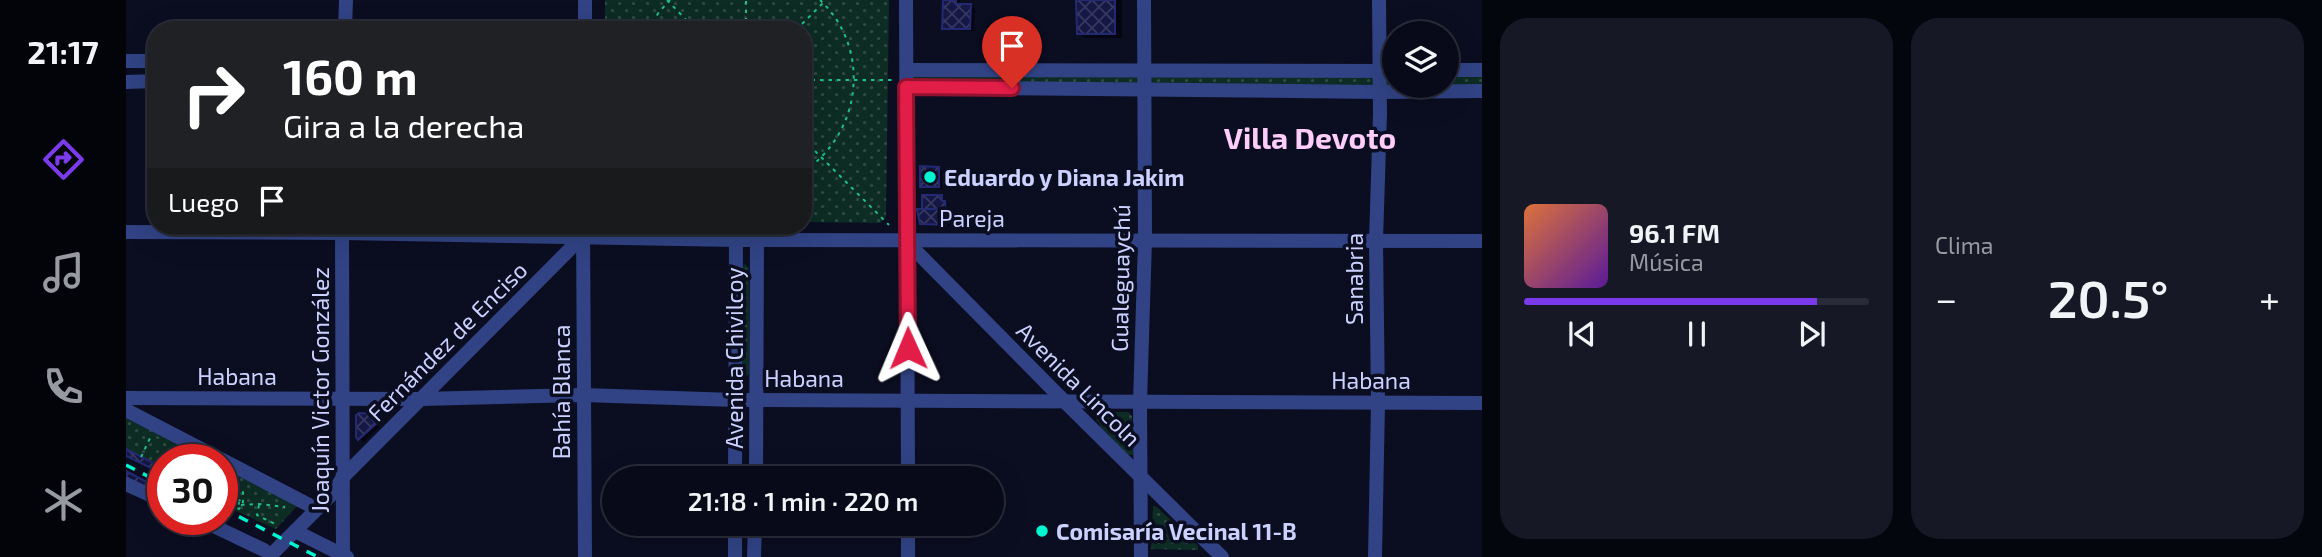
<!DOCTYPE html>
<html lang="es">
<head>
<meta charset="utf-8">
<style>
  :root { --surface:#080a19; --page:#161826; --text:#f1f3f6; --muted:#989aa2; --line:#292b38; --accent:#7c3aed }
  body { margin:0; font-family:"Exo 2",sans-serif; background:var(--page); color:var(--text); height:100vh; display:flex; flex-direction:column; font-size:26px; white-space:nowrap }
  * { box-sizing:border-box; margin:0 }
  p { font-size:23px; color:var(--muted) }
  .icon { flex:none; width:38px; height:38px; fill:none; stroke:currentColor; stroke-width:2; stroke-linecap:round; stroke-linejoin:round }
  .map { position:relative; flex:1; overflow:hidden }
  .drawer { display:flex; flex-direction:column; gap:18px; padding:18px; background:#04060e; width:840px }
  .drawer>* { flex:none }
  .guide { position:absolute; left:21px; top:21px; width:665px; height:214px; border-radius:28px; box-shadow:0 7px 28px #0002,0 0 0 2px var(--line); background:#202124; color:#fff; overflow:hidden }
  .buttons { position:absolute; left:1256px; top:21px; display:grid; gap:14px }
  .buttons a { display:grid; place-items:center; width:77px; height:77px; border-radius:50%; background:var(--surface); box-shadow:0 7px 28px #0002,0 0 0 2px var(--line); font-size:35px }
  .speed { position:absolute; left:21px; top:444px; display:flex; gap:14px; font-size:35px; font-weight:700; text-align:center }
  .speed>* { display:grid; place-content:center; width:91px; height:91px; border-radius:50%; background:var(--surface); box-shadow:0 7px 28px #0002,0 0 0 2px var(--line); line-height:1 }
  .speed .limit { border:10px solid #d22; background:#fff; color:#111 }
  .pin { position:absolute; display:grid; place-items:center; width:60px; height:60px; color:#fff; margin:-72px -30px; border-radius:50% 50% 50% 0; rotate:-45deg; box-shadow:0 0 7px #0007 }
  .pin .icon { rotate:45deg }
  .me { position:absolute; width:77px; margin:-38px; rotate:359deg; stroke-linejoin:round; filter:drop-shadow(0 0 5px #0008) }
  .turn { display:flex; align-items:center; gap:24px; height:147px; padding:0 21px; font-size:32px }
  .turn .icon { width:91px; height:91px; stroke-width:2.5 }
  .turn b { display:block; font-size:49px; line-height:60px }
  .then { display:flex; align-items:center; height:66px; padding:0 21px; background:#0003; gap:14px; font-size:26px }
  .big { font-size:52px; font-weight:600; line-height:1.1 }
  .drawer .card { flex:1; display:flex; flex-direction:column; justify-content:center; gap:10px; min-width:0; padding:0 24px; border-radius:28px; background:var(--page) }
  .song { display:flex; align-items:center; gap:21px }
  .cover { width:84px; height:84px; border-radius:10px; background:linear-gradient(135deg,hsl(20 70% 55%),hsl(270 70% 35%)) }
  .played { height:7px; border-radius:4px; background:linear-gradient(90deg,var(--accent) 85%,var(--line) 85%) }
  .keys { display:flex; justify-content:space-around; direction:ltr }
  .heat { display:flex; justify-content:space-between; align-items:center; font-size:38px; direction:ltr }
  .drawer .tiles { flex:1; display:grid; gap:18px; grid-template-columns:repeat(2,1fr) }
  .trip { position:absolute; left:476px; top:466px; width:402px; height:70px; border-radius:35px; background:var(--surface); box-shadow:0 7px 28px #0002,0 0 0 2px var(--line); font-weight:600; line-height:70px; text-align:center }
  main { display:flex; flex:1; min-height:0 }
  .tab-bar { display:flex; flex-direction:column; width:126px; justify-content:space-around; align-items:center; background:#03040a; color:var(--muted) }
  .tab-bar .icon { width:49px; height:49px }
  .tab-bar .active { color:var(--accent) }
  .tab-bar b { font-size:32px; color:var(--text) }
  .map>svg:first-child { display:block }
  .green { fill:url(#green-dots) }
  .shadow { fill:#0007 }
  .building { fill:url(#building-cross-hatch); stroke:#242973; stroke-width:2 }
  .lines { fill:none; stroke-linecap:round; stroke-linejoin:round }
  .path { stroke:#21bd8c; stroke-width:2; stroke-dasharray:3.5 5; stroke-linecap:butt }
  .minor { stroke:#314385; stroke-width:14 }
  .rail { stroke:#00f6d0; stroke-width:3.5; stroke-dasharray:10 9; stroke-linecap:butt }
  .route-casing { stroke:#92132f; stroke-width:18 }
  .route { stroke:#e11d48; stroke-width:12 }
  .poi-dot { fill:#00f6d0; stroke:#0b0d21; stroke-width:2.5 }
  .labels { text-anchor:middle; dominant-baseline:central; stroke-width:7; stroke-linejoin:round; paint-order:stroke }
  .poi-label { font-size:23px; font-weight:bold; fill:#cbd2ff; stroke:#0b0d21; text-anchor:start }
  .street-label { font-size:23px; fill:#cbd2ff; stroke:#0b0d21 }
  .district-label { font-size:30px; font-weight:bold; fill:#ffcdfa; stroke:#0b0d21 }
</style>
</head>
<body>
<main>
<nav class="tab-bar">
<b>21:17</b>
<svg class="icon active" aria-label="directions" viewBox="0 0 24 24"><path d="M12 3l9 9-9 9-9-9zM9 14v-3h6M13 9l2 2-2 2"/></svg>
<svg class="icon" aria-label="music" viewBox="0 0 24 24"><path d="M9 18V5l10-2v13"/><circle cx="6" cy="18" r="3"/><circle cx="16" cy="16" r="3"/></svg>
<svg class="icon" aria-label="phone" viewBox="0 0 24 24"><path d="M5 4h4l2 5-3 2q2 4 5 5l2-3 5 2v4C11 20 4 13 5 4z"/></svg>
<svg class="icon" aria-label="climate" viewBox="0 0 24 24"><path d="M12 3v18M4 7l16 10M4 17L20 7"/></svg>
</nav>
<div class="map">
<svg width="1356" height="557" viewBox="0 0 1356 557">
  <defs>
    <pattern id="green-dots" width="8" height="8" patternUnits="userSpaceOnUse" patternTransform="scale(1.75)"><rect width="8" height="8" fill="#0d2c23"/><path d="M2 2h.1M6 6h.1" fill="none" stroke="#2f4a44" stroke-width="1.8" stroke-linecap="round"/></pattern>
    <pattern id="building-cross-hatch" width="8" height="8" patternUnits="userSpaceOnUse" patternTransform="scale(1.75)"><rect width="8" height="8" fill="#151744"/><path d="M0 0l8 8M0 8l8-8" fill="none" stroke="#363860"/></pattern>
  </defs>
  <rect width="100%" height="100%" fill="#0b0d21"/>
  <g class="green">
    <polygon points="479,0 763,0 760,217 754,223 677,222 677,30 479,30"/>
    <polygon points="781,70 1269,71 1269,86 1321,86 1321,70 1356,70 1356,91 781,87"/>
    <polygon points="619,264 623,268 623,374 620,377 617,374 617,266"/>
    <polygon points="974,412 1002,412 1006,416 1007,455 1002,455 975,427 970,419"/>
    <polygon points="0,418 82,460 37,460 37,468 0,449"/>
    <polygon points="96,468 171,506 150,529 105,509 108,503 96,497"/>
    <polygon points="1027,506 1031,507 1072,546 1072,550 1025,549"/>
  </g>
  <g class="shadow">
    <polygon points="818,0 834,0 834,6 845,6 849,9 848,31 822,30 818,28"/>
    <polygon points="952,0 996,0 996,38 960,38 952,33"/>
    <polygon points="813,169 817,171 817,189 800,188 796,186"/>
    <polygon points="815,197 823,205 824,226 800,226 795,223"/>
    <polygon points="246,416 251,418 250,423 253,427 238,442 232,437"/>
  </g>
  <g class="building">
    <polygon points="817,0 830,0 830,4 845,4 844,29 816,29"/>
    <polygon points="950,0 989,0 989,34 951,34"/>
    <polygon points="794,166 813,167 813,187 794,187"/>
    <polygon points="796,195 816,195 816,201 819,201 820,209 796,209"/>
    <polygon points="791,209 820,209 820,225 794,224"/>
    <polygon points="233,413 247,414 246,419 250,424 232,440 230,437 230,415"/>
    <polygon points="0,449 37,468 37,474 0,456"/>
    <polygon points="0,471 36,490 33,495 0,478"/>
  </g>
  <g class="lines">
    <g class="path">
      <polyline points="541,0 570,30"/>
      <polyline points="522,30 533,12 544,0"/>
      <polyline points="620,30 620,0"/>
      <polyline points="670,30 700,0"/>
      <polyline points="677,80 766,80"/>
      <polyline points="677,139 763,225"/>
      <path d="M677,172c59,-39 69,-123 17,-172"/>
      <polyline points="15,457 25,436"/>
      <polyline points="96,492 117,502"/>
      <polyline points="96,495 113,503 112,506 106,504"/>
      <polyline points="104,504 113,509 117,502 117,487"/>
      <polyline points="115,505 133,504 159,507"/>
      <polyline points="133,505 131,515 149,524"/>
    </g>
    <g class="minor">
      <polyline points="780,0 782,478"/>
      <polyline points="219,30 220,0"/>
      <polyline points="459,30 459,0"/>
      <polyline points="0,61 30,61"/>
      <polyline points="781,70 1269,71"/>
      <polyline points="1321,70 1356,70"/>
      <polyline points="0,82 30,81"/>
      <polyline points="781,87 1254,92 1356,91"/>
      <polyline points="216,226 217,555"/>
      <polyline points="457,226 459,557"/>
      <polyline points="0,232 216,233 610,240 1356,241"/>
      <polyline points="780,241 939,402 1096,557"/>
      <polyline points="0,398 295,399 457,395 609,400 1356,403"/>
      <polyline points="0,410 183,505"/>
      <polyline points="609,478 610,240"/>
      <polyline points="630,478 631,239"/>
      <polyline points="0,484 37,501"/>
      <polyline points="75,520 138,550"/>
      <polyline points="169,531 221,557"/>
      <polyline points="143,557 206,494 217,477 456,237"/>
      <polyline points="609,557 609,523"/>
      <polyline points="628,557 629,523"/>
      <polyline points="782,557 782,523"/>
      <polyline points="1015,557 1014,402 1019,240 1018,0"/>
      <polyline points="1249,557 1252,403 1250,241 1254,113 1253,0"/>
    </g>
    <g class="rail">
      <polyline points="0,465 37,484"/>
      <polyline points="96,508 192,557"/>
    </g>
  </g>
  <g class="lines">
    <g class="route-casing">
      <polyline id="route" points="782,348 780,87 886,88"/>
    </g>
    <use href="#route" class="route"/>
  </g>
  <g class="poi-dot">
    <circle cx="804" cy="177" r="7"/>
    <circle cx="916" cy="531" r="7"/>
  </g>
  <g class="labels">
    <g class="poi-label">
      <text x="818" y="177">Eduardo y Diana Jakim</text>
      <text x="930" y="531">Comisaría Vecinal 11-B</text>
    </g>
    <g class="street-label">
      <text x="846" y="218">Pareja</text>
      <text transform="translate(994 278) rotate(-89)">Gualeguaychú</text>
      <text transform="translate(1228 279) rotate(-90)">Sanabria</text>
      <text transform="translate(321 341) rotate(-45)">Fernández de Enciso</text>
      <text transform="translate(608 358) rotate(-90)">Avenida Chivilcoy</text>
      <text x="111" y="376">Habana</text>
      <text x="678" y="378">Habana</text>
      <text x="1245" y="380">Habana</text>
      <text transform="translate(953 384) rotate(45)">Avenida Lincoln</text>
      <text transform="translate(194 390) rotate(-90)">Joaquín Victor González</text>
      <text transform="translate(435 392) rotate(-90)">Bahía Blanca</text>
    </g>
    <g class="district-label">
      <text x="1184" y="137">Villa Devoto</text>
    </g>
  </g>
</svg>
<div class="buttons">
<a><svg class="icon" aria-label="layers" viewBox="0 0 24 24"><path d="M12 4l9 5-9 5-9-5zM3 14l9 5 9-5"/></svg></a>
</div>
<div class="speed"><div class="limit">30</div></div>
<div class="pin" style="left:886px;top:88px;background:#d93025"><svg class="icon" aria-label="arrive" viewBox="0 0 24 24"><path d="M6 21V4h12l-3 4 3 4H6"/></svg></div>
<svg class="me" style="left:782px;top:348px" viewBox="-20 -20 40 40"><path d="M0-17L14 15 0 8-14 15z" fill="#e11d48" stroke="#fff" stroke-width="4"/></svg>
<div class="trip">21:18 · 1 min · 220 m</div>
<div class="guide">
<div class="turn"><svg class="icon" aria-label="right" viewBox="0 0 24 24"><path d="M7 20v-9h11M14 6l5 5-5 5"/></svg><div><b>160 m</b>Gira a la derecha</div></div>
<div class="then">Luego<svg class="icon" aria-label="arrive" viewBox="0 0 24 24"><path d="M6 21V4h12l-3 4 3 4H6"/></svg></div>
</div>
</div>
<section class="drawer">
<div class="tiles">
<div class="card">
<div class="song"><i class="cover"></i><div><b>96.1 FM</b><p>Música</p></div></div>
<div class="played"></div>
<div class="keys"><svg class="icon" aria-label="previous" viewBox="0 0 24 24"><path d="M18 5L8 12l10 7zM5 5v14"/></svg><svg class="icon" aria-label="pause" viewBox="0 0 24 24"><path d="M8 5v14M16 5v14"/></svg><svg class="icon" aria-label="next" viewBox="0 0 24 24"><path d="M6 5l10 7-10 7zM19 5v14"/></svg></div>
</div>
<div class="card"><p>Clima</p>
<div class="heat"><a>−</a><b class="big">20.5°</b><a>+</a></div>
</div>
</div>
</section>
</main>
</body>
</html>
